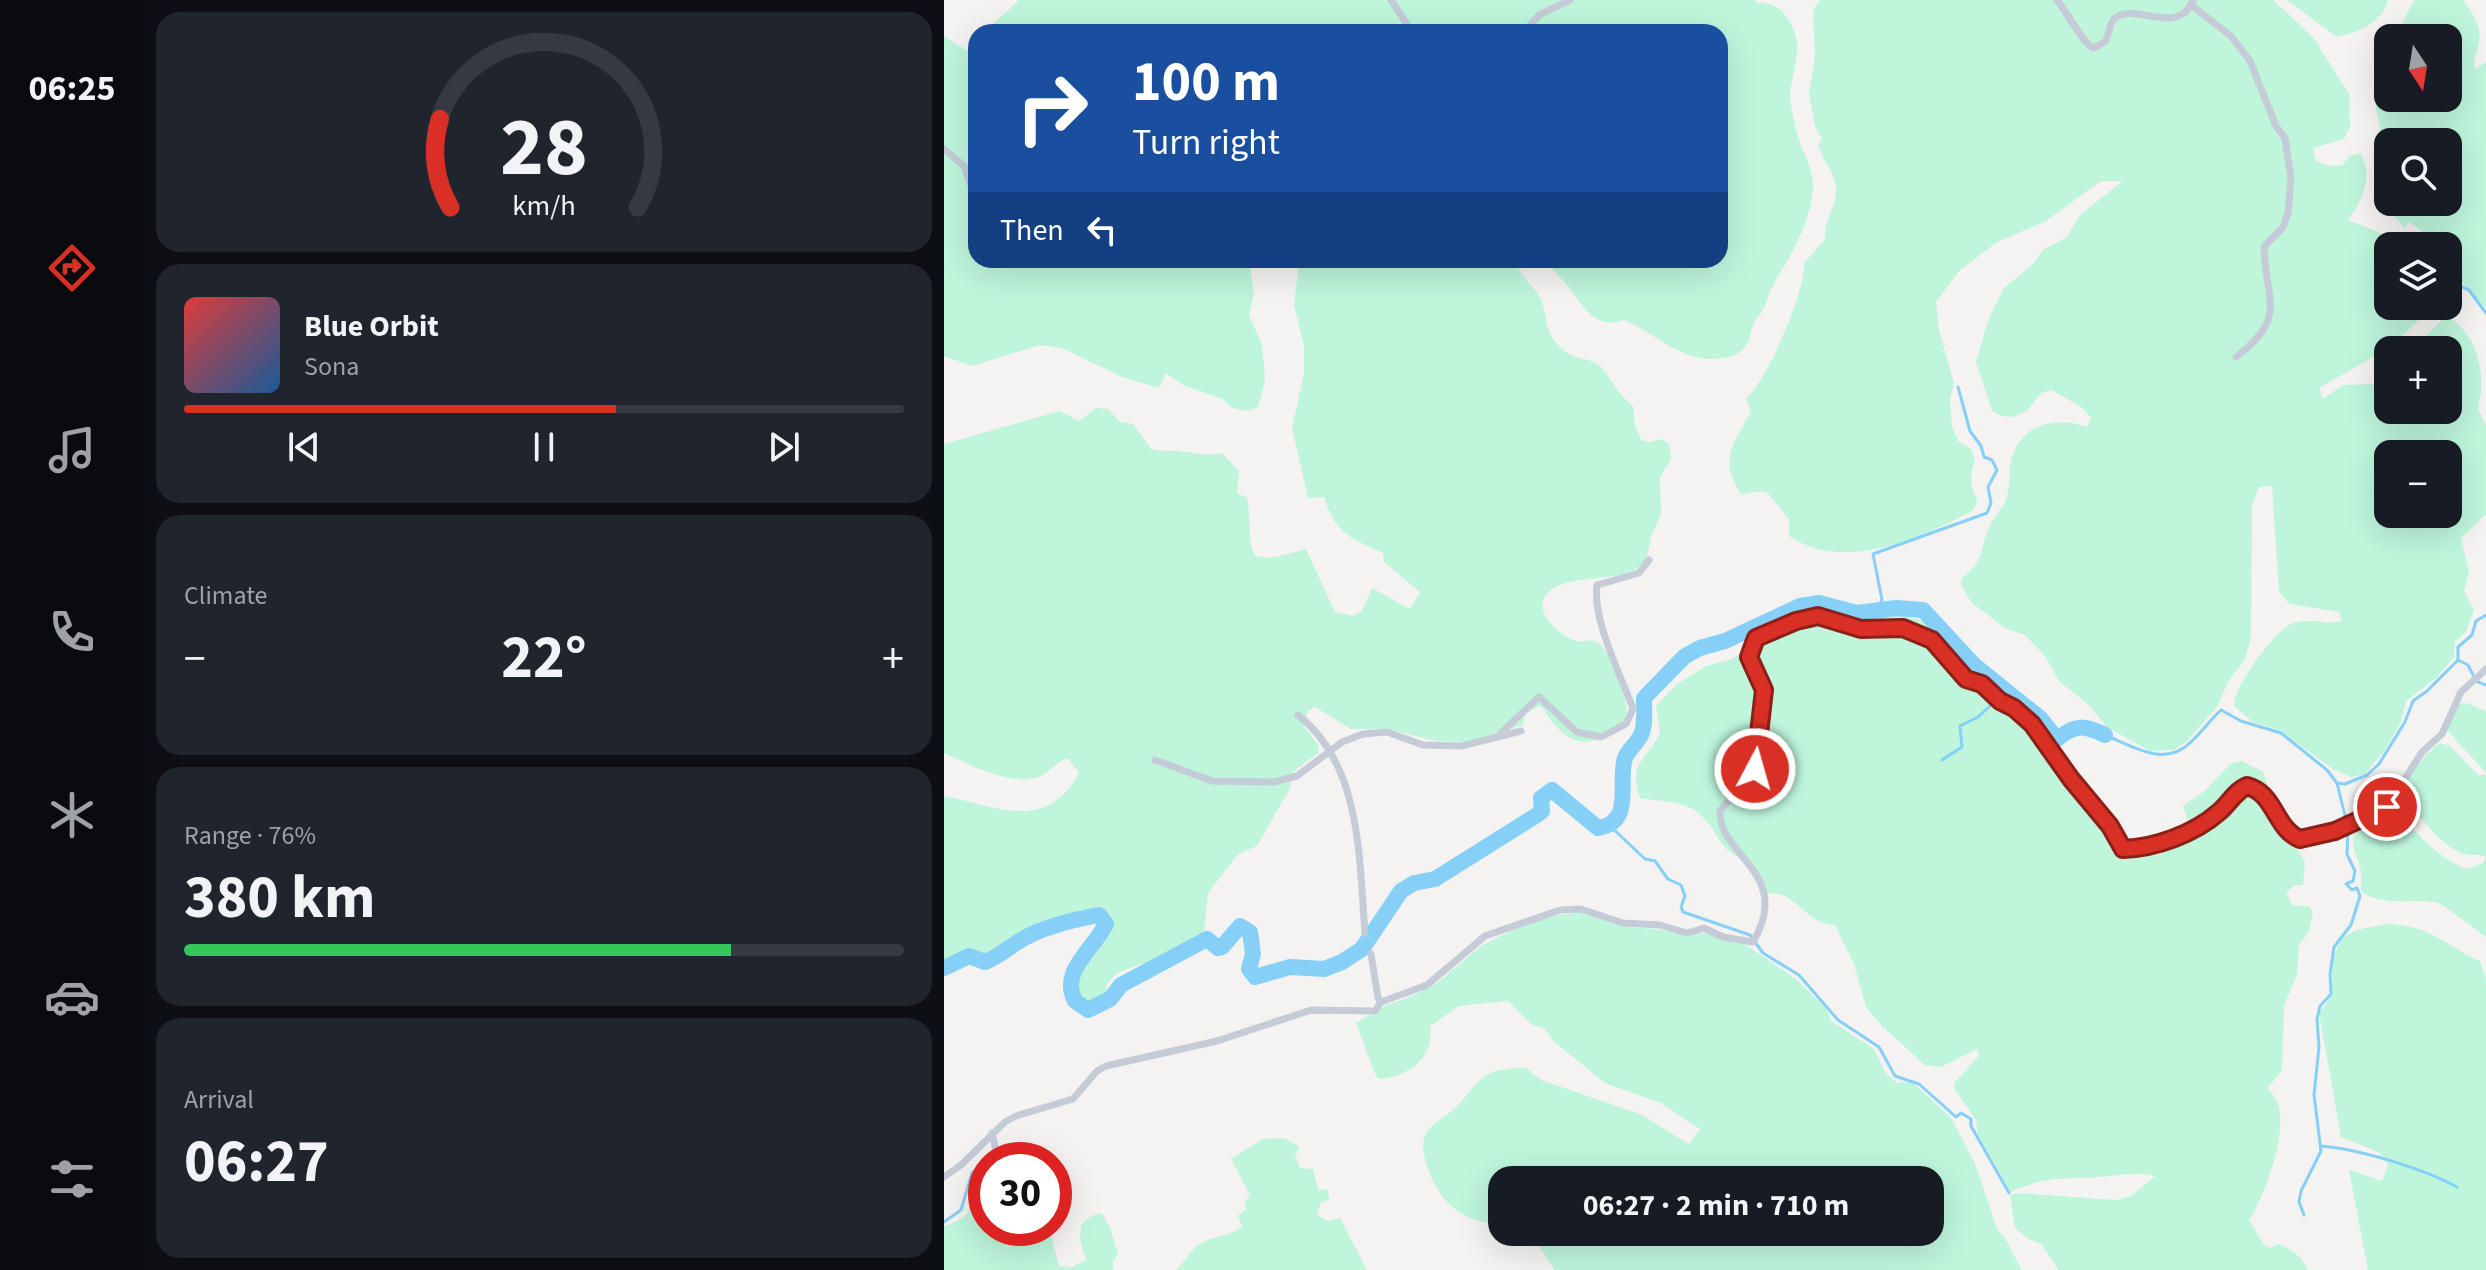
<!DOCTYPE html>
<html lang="en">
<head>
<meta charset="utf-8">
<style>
  :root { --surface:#171b24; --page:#20242c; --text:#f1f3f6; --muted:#9ea1a6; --line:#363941; --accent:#d93025 }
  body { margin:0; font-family:"Source Sans 3",sans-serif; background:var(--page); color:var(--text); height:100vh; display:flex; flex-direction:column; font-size:30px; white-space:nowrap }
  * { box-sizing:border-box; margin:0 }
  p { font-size:26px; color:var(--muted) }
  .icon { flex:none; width:44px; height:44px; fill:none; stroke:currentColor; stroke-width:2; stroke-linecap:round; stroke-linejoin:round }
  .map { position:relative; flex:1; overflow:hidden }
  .panel { display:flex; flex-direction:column; gap:12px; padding:12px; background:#0d0f14; width:800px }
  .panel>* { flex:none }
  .banner { position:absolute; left:24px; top:24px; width:760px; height:244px; border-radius:24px; box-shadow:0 8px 32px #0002; background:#1a4fa0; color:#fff; overflow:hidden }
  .needle { width:52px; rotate:168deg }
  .tools { position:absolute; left:1430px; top:24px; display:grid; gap:16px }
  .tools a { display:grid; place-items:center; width:88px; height:88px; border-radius:16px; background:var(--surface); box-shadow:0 8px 32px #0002; font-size:40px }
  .speed { position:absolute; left:24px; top:1142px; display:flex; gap:16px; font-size:40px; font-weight:700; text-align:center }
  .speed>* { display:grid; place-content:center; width:104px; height:104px; border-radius:50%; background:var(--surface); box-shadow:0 8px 32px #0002; line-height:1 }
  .speed .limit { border:12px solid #d22; background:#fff; color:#111 }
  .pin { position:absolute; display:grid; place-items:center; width:68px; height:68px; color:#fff; margin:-34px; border:4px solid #fff; border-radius:50%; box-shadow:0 2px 8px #0007 }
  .me { position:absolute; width:88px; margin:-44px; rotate:6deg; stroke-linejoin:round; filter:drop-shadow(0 0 6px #0008) }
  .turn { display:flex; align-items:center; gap:28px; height:168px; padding:0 32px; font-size:36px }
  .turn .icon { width:104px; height:104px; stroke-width:2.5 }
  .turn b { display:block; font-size:56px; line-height:68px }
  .then { display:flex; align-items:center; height:76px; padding:0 32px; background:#0003; gap:16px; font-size:30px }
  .big { font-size:60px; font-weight:700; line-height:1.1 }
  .panel .card { flex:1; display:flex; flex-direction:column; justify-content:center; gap:12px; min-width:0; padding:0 28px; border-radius:24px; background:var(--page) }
  .panel .dial { align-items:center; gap:0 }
  .dial svg { height:208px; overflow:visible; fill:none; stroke:var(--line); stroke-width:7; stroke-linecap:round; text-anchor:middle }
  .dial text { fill:var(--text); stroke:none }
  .song { display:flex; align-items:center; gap:24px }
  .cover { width:96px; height:96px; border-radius:12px; background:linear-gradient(135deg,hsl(0 70% 55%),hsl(210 70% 35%)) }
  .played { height:8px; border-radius:4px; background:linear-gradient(90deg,var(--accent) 60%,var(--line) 60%) }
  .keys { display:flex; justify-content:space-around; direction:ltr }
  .heat { display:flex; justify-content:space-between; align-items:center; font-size:44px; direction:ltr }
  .charge { height:12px; border-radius:6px; background:linear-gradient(90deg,#34c759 76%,var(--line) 0) }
  .trip { position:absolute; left:544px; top:1166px; width:456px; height:80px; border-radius:24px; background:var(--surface); box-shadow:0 8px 32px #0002; font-weight:700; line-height:80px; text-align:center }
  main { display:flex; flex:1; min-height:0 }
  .tabs { display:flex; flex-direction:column; width:144px; justify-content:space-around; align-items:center; background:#090b0e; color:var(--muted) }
  .tabs .icon { width:56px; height:56px }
  .tabs .selected { color:var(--accent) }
  .tabs b { font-size:36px; color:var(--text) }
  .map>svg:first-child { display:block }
  .green { fill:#bef5db; fill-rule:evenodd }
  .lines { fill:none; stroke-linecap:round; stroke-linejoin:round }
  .stream { stroke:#86d0f7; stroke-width:3 }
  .river { stroke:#86d0f7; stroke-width:16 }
  .street { stroke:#c5ccd8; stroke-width:7 }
  .route-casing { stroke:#8d1f18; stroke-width:20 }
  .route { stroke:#d93025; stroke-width:14 }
</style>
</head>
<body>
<main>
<nav class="tabs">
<b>06:25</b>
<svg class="icon selected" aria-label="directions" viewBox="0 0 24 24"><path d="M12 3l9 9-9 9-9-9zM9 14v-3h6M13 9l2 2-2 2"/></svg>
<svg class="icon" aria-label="music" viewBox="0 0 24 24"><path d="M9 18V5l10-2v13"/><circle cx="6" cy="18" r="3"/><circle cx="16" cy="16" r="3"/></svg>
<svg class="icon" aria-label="phone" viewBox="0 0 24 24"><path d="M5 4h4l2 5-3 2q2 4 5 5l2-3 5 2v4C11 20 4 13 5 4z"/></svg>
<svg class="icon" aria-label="climate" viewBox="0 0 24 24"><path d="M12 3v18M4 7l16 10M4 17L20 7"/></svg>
<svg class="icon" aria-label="car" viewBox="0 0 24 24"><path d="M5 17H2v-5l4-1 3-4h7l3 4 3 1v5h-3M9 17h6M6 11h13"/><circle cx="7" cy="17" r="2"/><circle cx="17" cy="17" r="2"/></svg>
<svg class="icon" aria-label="filters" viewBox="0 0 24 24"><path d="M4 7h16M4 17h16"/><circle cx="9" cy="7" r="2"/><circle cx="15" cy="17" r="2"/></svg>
</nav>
<section class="panel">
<div class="card dial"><svg viewBox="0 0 100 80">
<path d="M14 69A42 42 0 1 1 86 69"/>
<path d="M14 69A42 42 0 0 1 10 35" stroke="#d93025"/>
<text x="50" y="56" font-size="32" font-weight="700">28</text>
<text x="50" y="72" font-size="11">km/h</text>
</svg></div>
<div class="card">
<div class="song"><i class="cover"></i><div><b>Blue Orbit</b><p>Sona</p></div></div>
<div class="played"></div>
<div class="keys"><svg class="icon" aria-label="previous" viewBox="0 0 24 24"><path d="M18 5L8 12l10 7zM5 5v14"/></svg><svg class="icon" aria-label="pause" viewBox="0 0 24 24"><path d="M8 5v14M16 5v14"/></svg><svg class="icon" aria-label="next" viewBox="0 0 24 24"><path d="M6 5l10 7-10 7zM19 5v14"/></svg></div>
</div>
<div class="card"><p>Climate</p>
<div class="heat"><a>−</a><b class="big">22°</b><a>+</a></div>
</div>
<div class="card"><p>Range · 76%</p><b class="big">380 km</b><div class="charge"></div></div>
<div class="card"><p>Arrival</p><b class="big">06:27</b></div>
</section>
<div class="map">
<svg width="1542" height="1270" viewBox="0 0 1542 1270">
  <rect width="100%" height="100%" fill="#f5f3f2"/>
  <g class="green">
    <path d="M75,0h736l1,3c26,-3 43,25 41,49 -1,13 -6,30 -7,42 0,9 3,21 5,30 3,22 19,42 18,64 -3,37 -21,64 -38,94 -8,14 -9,26 -19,38 -6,7 -5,20 -11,27 -6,7 -13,10 -22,11 -40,7 -65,-24 -99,-38 -27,9 -38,-9 -51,-27 -8,-12 -20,-22 -29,-33h176v-228h-722l-8,-5z"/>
    <path d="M876,0h453l40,37 36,57 1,33 -6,12 -31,9 3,13 13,5 13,-1 8,-9 10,-3c14,23 3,46 -12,67l31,12 13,14h-4v60h38l-10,17 -29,26 -68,39 4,11 20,-14 29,-1 16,15v11h60v-60h-37l31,-30 8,-2c30,21 36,57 28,91l8,17v88l-25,24 8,34 -5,19 10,19 -8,22 -11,10 -1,15 -18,21 -30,23 -5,21 -16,28 -20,24 -14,3 -18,-8 -54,-39 -26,-8 -19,-16c-1,-19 40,-74 57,-82 19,-8 35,2 50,-3l-1,-9 -51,-8 -10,-13 -7,-105 -13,1 -7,18 -1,133 -6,21 -17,23 -11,25 -31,35 -12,8 -24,1 -43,-24 -18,-22 -30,-24 -14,-25 -20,-21 -20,-7 -34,-26 -10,-17 1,-7c25,-21 16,-26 28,-53 4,-9 13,-16 16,-26 5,-13 2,-29 6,-42 10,-34 45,-41 75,-30l4,-9 -10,-11 -29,-17 -11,3 -14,18 -14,6 -12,-1 -9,-5 -16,-49 13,-44 15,-30 27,-22 13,-17 22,-11 15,-24 42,-33h-22l-55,40 -49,21 -38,29 -23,31 3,28 15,53 -4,17 2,26 6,15 13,8 4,12c-6,13 -5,28 3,40l-6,10c-53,28 -128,62 -183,25v-17l-23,-28 -25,3c-23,-35 -8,-49 10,-82l-5,-14c20,-14 61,-111 58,-135l21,-24c-2,-19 11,-31 11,-48 0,-20 -13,-28 -18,-46l4,-6 -7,-13 -6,-32 6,-39 -2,-44zM1444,454h60v60h-60z"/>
    <path d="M1343,0h101c-5,22 -31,33 -51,37z"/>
    <path d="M1470,0h50c8,13 18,27 15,43 -2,10 -6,15 -4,26l11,-7v246l-38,-40v-22h-17l-3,-10 -19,-14 -5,6 -13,-16 -2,-10h59v-60h-60v25l-12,-59 -2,-27 14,-34v51h60v-60h-53z"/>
    <polygon points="0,36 32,56 32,260 305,260 310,293 305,315 317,342 320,362 321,381 314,407 304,411 288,408 278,399 239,385 222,373 215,388 178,377 118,348 96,345 28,366 0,356"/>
    <path d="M343,260h230c3,16 9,19 18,30 16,21 4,39 28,60 12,10 29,7 39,18 13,16 13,23 31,38l2,20 6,14 8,2 12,-3 8,5 2,15 -11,18 1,37 -10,23 -5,24c-23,27 -85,8 -101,36 -11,18 17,40 32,44 8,2 15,-4 23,3 8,8 13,22 17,33 12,29 19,49 -18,62 -28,10 -44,-12 -58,-33l-16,7 -2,12 -55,17 -32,-1 -49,-12h-36l-36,-22 -7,4 -4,15 14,19 1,7 -27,21 -2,15 -33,58 -19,8 -30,39 -4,38c-10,11 -23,21 -37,27 -18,6 -65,10 -61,37l-16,11c-43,-12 13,-64 20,-86l-13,-8 -50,13 -33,16 -7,9 -12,6 -9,2 -17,-5 -25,10v-167c52,10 102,38 135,-23l-11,-15c-13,4 -20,17 -32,20 -26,7 -69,-14 -92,-25v-309l116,-33 19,10 17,-13 12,1 12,13 13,2 18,25c13,3 24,1 36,3 14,2 20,4 35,1l17,18 -2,23 10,3c4,20 0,39 7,58 18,7 34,-2 52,-6l29,63 17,4 10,-5 10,-23 38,21 10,-17 -36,-30 -1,-9c-33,-15 -48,-20 -59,-56l-16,1 -16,-70 12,-54v-28l-10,-41 4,-35z"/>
    <path d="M870,613l53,6 34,-4 32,9 50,66 44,32 25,30 21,38 50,63 36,-6 33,-14 -9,-27 23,-16 24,-26 12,-3 21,11 15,44 27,46 -2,23h-8l-9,8 7,13h16l4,7 -4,18 -10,14 -2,30 -13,30 -2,65 -14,18c3,6 8,10 10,15 10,30 -13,92 -29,117l15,25 6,3 8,-4c15,6 23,12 30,26h-249l-18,-26 -13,-5 -13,-11 -5,-33 10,-2 96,7 15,-4 24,-20c-21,-5 -37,0 -57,1 -41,3 -48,-2 -88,15l-32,-57 -2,-15 -22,-32 1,-6 24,-26 -2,-7 -36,18 -16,-2 -43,-39 -16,-19 -12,-43 -19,-39c-20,1 -34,-20 -50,-29 -6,-3 -13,-2 -19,-4l-13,-29c-39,-12 -31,-31 -56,-51 -13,-11 -40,-11 -57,-14 -13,-36 7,-37 20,-65l-4,-27 21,-22 29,-18 26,-7 53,-37z"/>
    <polygon points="1522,703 1542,711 1542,773 1503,730 1515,704"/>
    <path d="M1496,743l10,3 28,29h8v162c-6,-5 -44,-33 -48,-34 -23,-6 -52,5 -76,-11 -2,-7 0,-12 -1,-19 -1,-15 -19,-36 3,-47 11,-7 18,-7 27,-17 25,21 45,49 76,60l16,-6 3,-6c-9,-4 -16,0 -25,-4 -22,-9 -40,-36 -56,-53 -3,-20 19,-46 35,-57z"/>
    <path d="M635,912l49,15 76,6 44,13 49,34 29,28 5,13 43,28 12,24 11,10 15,-1 40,37 24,47 21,63 8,9 17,32h-467l-26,-38h401v-52h-428v45c-41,-3 -64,-23 -76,-62 -2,-8 -4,-16 -2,-24 5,-16 20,-20 31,-31 28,-28 24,-40 71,-40l15,12 99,34 49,30 11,-15 -39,-26 -56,-20 -53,-43 -7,-11 -14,-5 -23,-23 -49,5 -29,20c6,32 -23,51 -51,53l-5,-7 -18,-49 31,-18 25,-9 25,-13 44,-37 19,-10 41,-18z"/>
    <path d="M1443,924c45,1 56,21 93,37l6,18v291h-118l-19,-100 33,11 6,-16 -10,-13 -37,-15 -22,-124 13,-18v-36l10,-21 14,-8z"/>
    <path d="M340,1138l16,9 -5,9 5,12 13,1 5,21 9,-1 3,10 -9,3 -4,13 11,6 12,-3 27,52h-191c8,-7 14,-19 22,-25 14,-9 30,-8 44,-18l-4,-12 9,-6 -3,-6 6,-8 -19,-36 32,-20z"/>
    <path d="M42,1171v57h63l10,38 13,1 14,-7 -6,-20 1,-15 10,-9 11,-3 8,15 8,26 -5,8v8h-169v-44c33,-10 24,-19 30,-47z"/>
  </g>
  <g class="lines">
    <g class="stream">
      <polyline points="1504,281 1525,290 1542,313"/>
      <polyline points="933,612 938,600 929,554 1043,513 1047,503 1044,487 1053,470 1048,460 1040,457 1037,446 1026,431 1014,387"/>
      <polyline points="1514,660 1524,665 1532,681 1542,685"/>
      <path d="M1161,735c29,12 60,33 86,7 11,-10 19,-22 30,-32l20,11 40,12 46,37 10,13 8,1 22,-9 12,-11 26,-42 8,-21 14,-10 31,-31v-13l14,-12 4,-14 10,-6"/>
      <polyline points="998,760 1018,747 1016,726 1034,717 1061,692"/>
      <polyline points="665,825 701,859 711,861 724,879 737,885 741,896 737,907 739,912 806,935 819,953 855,975 894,1020 935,1047 951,1076 975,1084 1012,1117 1017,1113 1027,1119 1027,1126 1065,1193"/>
      <path d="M1378,1146c40,4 100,22 135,41"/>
      <polyline points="45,1160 47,1159"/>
      <polyline points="1360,1215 1355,1202 1357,1191 1377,1151 1370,1095 1375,1047 1373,1019 1376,1006 1387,994 1386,974 1390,947 1407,925 1416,896 1413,888 1408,890 1402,884 1409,881 1411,871 1403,854 1404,828 1393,783"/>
      <polyline points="0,1222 17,1210 28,1173 42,1162"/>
    </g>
    <path class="river" d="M0,968l25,-12 16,6c15,-6 20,-12 33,-20 23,-15 54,-22 81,-27l7,9c-12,25 -47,47 -31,77l13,9 22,-11 11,-14 86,-46 11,9 4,-1 18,-21 10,6 3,22 -4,15 6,8 35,-10 34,2 18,-7 20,-13 39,-58 13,-8 21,-4 102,-64 5,-4 -1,-13 11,-8 46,38c37,-6 19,-45 27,-70 3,-8 11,-14 15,-21 6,-10 4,-27 4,-39l41,-42 15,-8 25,-7 75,-35 19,-3 38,10 39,-5 27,2 51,55 66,53 17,21c19,-15 27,-14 48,-4"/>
    <g class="street">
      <polyline points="447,0 468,32"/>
      <path d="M1113,0c10,12 25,42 36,48l12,-6c4,-7 4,-17 9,-23 20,-19 64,20 79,-19"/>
      <path d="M1247,5l40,31 19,25 26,65 9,12 6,40 -3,35 -5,14 -19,20c2,56 24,70 -28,110"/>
      <polyline points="580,32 595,15 626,0"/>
      <polyline points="0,149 20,166 32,200"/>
      <path d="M354,715c64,50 61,145 67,218"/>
      <path d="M557,733l38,-36 38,35 24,5 25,-13 7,-15c-12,-34 -41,-89 -36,-124l42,-12 10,-13"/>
      <polyline points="211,760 268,781 330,782 353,776 398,742 419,734 443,732 479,745 518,746 577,731"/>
      <polyline points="427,954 434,998 437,1002"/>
      <polyline points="48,1133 52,1151 64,1160"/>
      <path d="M0,1177l17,-12 44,-43 11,-6 57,-17 24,-28 9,-5 111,-25 94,-31 64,1 6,-9 46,-17 58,-49 75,-26 21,-1 42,14 37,2 27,8 17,-5 19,9 30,5c41,-69 -35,-86 -33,-131l35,-42 9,-79 -15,-33 3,-12 4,-7 17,-8 45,-14 43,13 42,-1 29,12 34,39 16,5 50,40 39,55 39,47 13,23c32,-1 71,-15 96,-37 10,-8 16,-21 28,-26 29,8 29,44 53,53l35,-8 52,-24 35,-55 20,-18 19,-42 25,-23"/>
    </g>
  </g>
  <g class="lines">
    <g class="route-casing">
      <path id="route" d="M811,769l9,-79 -15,-33 7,-19 40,-17 22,-5 43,13 42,-1 29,12 34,39 16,5 18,17 14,7 18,16 39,55 39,47 13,23c32,-1 71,-15 96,-37 10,-8 16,-21 28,-26 28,7 28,43 53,53l35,-8 52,-24"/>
    </g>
    <use href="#route" class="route"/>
  </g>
</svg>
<div class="tools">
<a><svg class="needle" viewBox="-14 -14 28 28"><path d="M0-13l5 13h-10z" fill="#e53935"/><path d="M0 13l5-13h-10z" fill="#9ea1a6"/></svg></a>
<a><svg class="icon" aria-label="search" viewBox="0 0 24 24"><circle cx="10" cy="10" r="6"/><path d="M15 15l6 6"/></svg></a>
<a><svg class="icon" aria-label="layers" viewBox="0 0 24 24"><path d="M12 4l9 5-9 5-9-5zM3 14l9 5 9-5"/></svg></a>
<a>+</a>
<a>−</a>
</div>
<div class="speed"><div class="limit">30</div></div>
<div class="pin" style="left:1443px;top:807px;background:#d93025"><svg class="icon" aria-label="arrive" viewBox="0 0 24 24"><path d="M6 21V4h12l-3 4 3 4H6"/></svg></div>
<svg class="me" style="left:811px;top:769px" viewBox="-20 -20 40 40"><circle r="17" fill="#d93025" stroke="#fff" stroke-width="3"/><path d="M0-11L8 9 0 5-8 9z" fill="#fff"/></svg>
<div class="trip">06:27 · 2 min · 710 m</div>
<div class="banner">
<div class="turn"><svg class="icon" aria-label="right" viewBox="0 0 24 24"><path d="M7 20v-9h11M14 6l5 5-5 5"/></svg><div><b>100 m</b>Turn right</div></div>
<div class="then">Then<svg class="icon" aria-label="left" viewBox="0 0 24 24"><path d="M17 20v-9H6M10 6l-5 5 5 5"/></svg></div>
</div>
</div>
</main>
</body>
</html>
